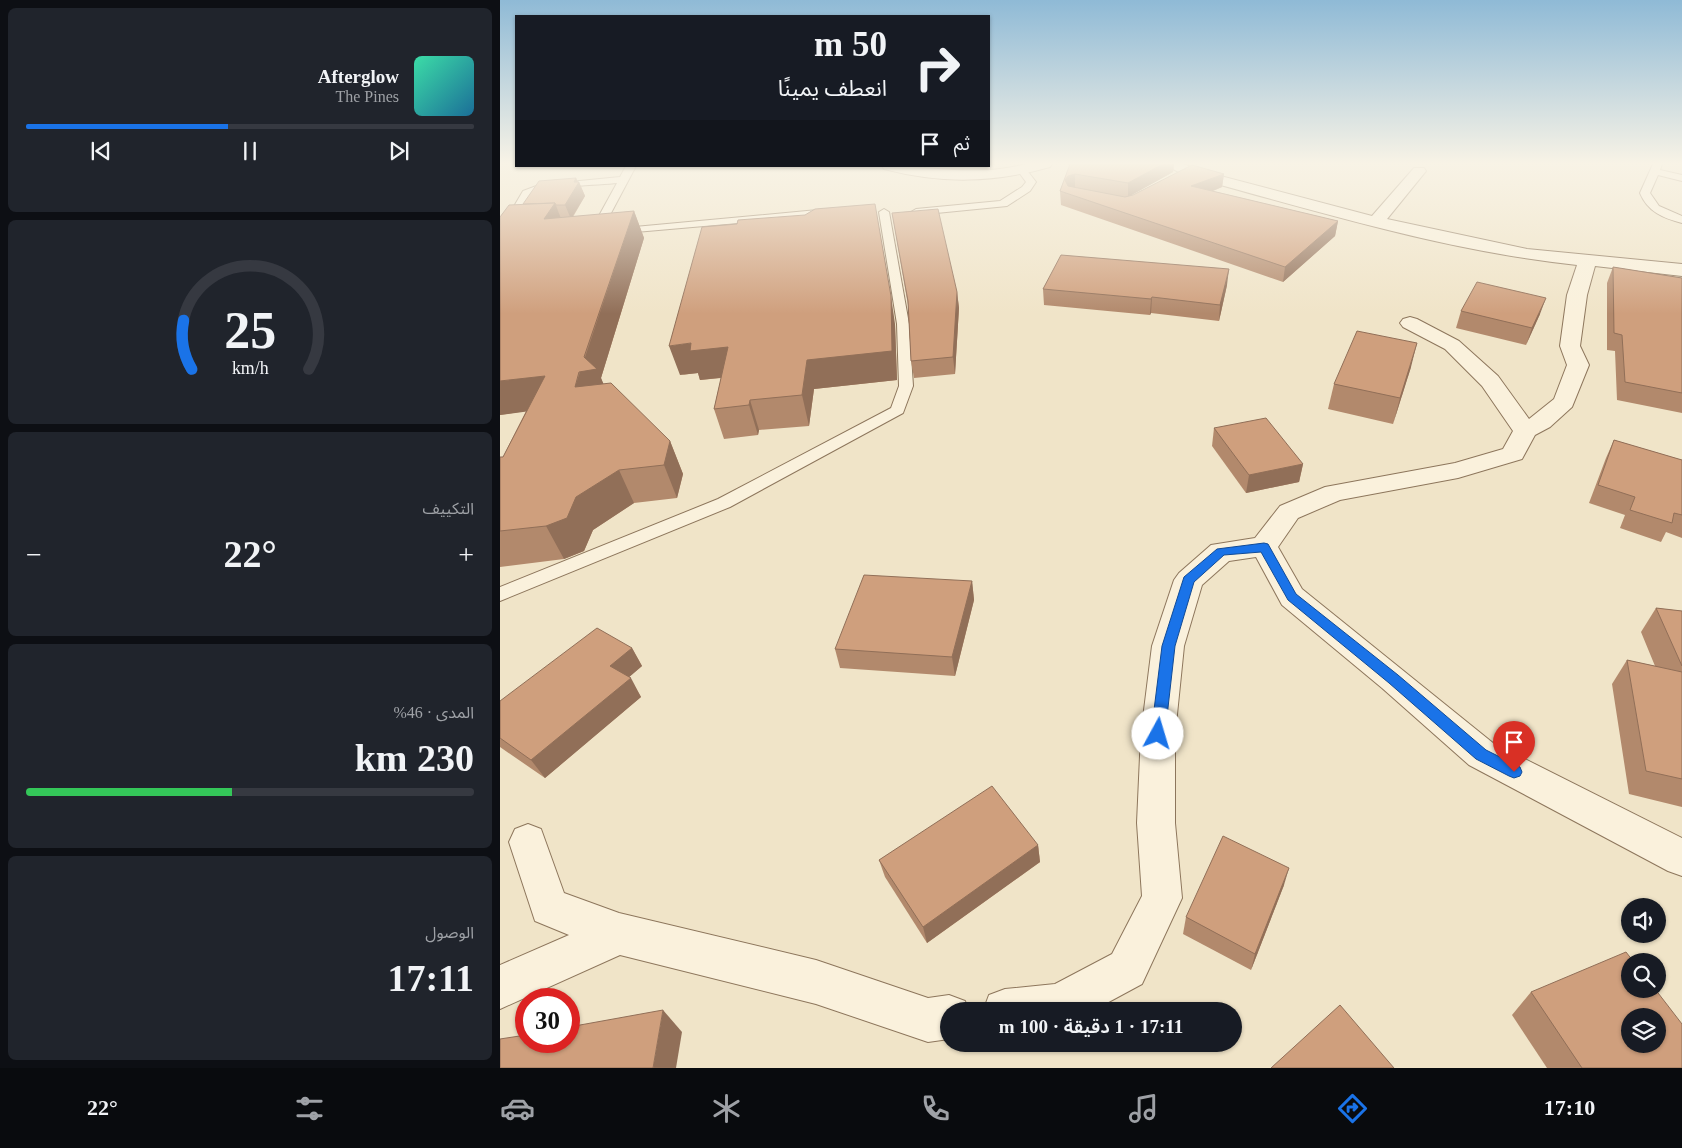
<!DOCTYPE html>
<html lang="ar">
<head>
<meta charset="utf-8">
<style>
  :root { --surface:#171b24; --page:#20242c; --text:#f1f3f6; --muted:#9ea1a6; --line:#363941; --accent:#1a73e8 }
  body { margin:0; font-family:"Times New Roman","Noto Sans Arabic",serif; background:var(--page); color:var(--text); direction:rtl; height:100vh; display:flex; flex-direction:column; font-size:19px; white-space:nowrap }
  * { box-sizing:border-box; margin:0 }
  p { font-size:16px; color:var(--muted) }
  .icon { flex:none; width:28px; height:28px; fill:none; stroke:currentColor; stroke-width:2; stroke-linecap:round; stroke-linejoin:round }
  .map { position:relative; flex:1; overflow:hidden; direction:ltr }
  .details { display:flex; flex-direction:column; gap:8px; padding:8px; background:#0d0f14; width:500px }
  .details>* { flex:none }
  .guide { position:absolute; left:15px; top:15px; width:475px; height:152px; border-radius:0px; box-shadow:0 1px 4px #0004; direction:rtl; background:#171b24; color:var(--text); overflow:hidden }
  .fabs { position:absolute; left:1121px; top:898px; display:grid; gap:10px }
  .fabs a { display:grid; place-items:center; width:45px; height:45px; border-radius:50%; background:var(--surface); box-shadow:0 1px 4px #0004; font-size:25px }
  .speed { position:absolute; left:15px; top:988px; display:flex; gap:10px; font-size:25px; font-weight:700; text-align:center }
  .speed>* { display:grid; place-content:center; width:65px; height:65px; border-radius:50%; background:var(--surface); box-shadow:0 1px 4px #0004; line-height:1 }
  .speed .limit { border:8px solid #d22; background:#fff; color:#111 }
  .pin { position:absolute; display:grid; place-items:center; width:42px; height:42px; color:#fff; margin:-51px -21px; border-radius:50% 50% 50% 0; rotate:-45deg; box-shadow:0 0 5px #0007 }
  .pin .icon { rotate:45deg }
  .me { position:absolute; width:55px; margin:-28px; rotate:6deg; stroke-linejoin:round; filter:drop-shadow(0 0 4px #0008) }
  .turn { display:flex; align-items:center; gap:18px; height:105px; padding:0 20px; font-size:22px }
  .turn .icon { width:65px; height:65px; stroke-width:2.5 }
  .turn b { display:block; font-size:35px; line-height:42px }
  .then { display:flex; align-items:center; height:48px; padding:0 20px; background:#0003; gap:10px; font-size:19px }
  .big { font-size:38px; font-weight:600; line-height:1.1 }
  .details .widget { flex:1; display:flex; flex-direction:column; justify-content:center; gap:8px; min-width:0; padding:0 18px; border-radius:8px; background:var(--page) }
  .details .dial { align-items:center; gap:0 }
  .dial svg { height:130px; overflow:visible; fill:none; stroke:var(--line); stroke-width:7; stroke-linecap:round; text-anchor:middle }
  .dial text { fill:var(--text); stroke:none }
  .song { display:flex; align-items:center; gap:15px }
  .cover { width:60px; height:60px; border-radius:8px; background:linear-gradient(135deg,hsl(160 70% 55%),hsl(200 70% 35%)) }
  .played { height:5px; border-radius:2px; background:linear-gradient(90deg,var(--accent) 45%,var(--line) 45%) }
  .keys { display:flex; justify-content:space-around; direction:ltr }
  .heat { display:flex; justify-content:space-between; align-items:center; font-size:28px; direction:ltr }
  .charge { height:8px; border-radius:4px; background:linear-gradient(90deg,#34c759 46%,var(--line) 0) }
  .trip { position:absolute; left:440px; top:1002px; width:302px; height:50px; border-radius:25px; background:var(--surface); box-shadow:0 1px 4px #0004; font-weight:600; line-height:50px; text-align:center; direction:rtl }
  .tabs { display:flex; height:80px; justify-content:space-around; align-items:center; background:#090b0e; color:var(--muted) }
  .tabs .icon { width:35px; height:35px }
  .tabs .selected { color:var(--accent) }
  .tabs b { font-size:22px; color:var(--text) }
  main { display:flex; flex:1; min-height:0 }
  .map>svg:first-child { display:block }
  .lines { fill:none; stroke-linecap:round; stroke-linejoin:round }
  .service-casing { stroke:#8d765c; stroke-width:2 }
  .minor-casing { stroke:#8d765c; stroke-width:2 }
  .service { fill:#faf1dc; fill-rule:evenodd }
  .minor { fill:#faf1dc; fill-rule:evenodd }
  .wall { fill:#b2896c }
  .shaded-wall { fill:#916f58 }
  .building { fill:#cf9f7d; stroke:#916f58; fill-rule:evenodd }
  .route { fill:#1a73e8; stroke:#114b97 }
</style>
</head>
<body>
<main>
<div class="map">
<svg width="1182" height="1068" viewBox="0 0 1182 1068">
  <rect width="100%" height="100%" fill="#f0e4c8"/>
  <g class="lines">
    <g class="service-casing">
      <g id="service">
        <path d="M1153,164h9l-2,6 22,5v6l-24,-6 -8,18 9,13 23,10v7c-19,-5 -34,-11 -42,-30z"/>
        <path d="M126,166h10l-34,64 226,-21 5,3 -5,3 -238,21 -1,-2 28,-51c-16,2 -76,3 -86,12 -8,7 -12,23 -16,31h-8l-1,-6 17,-29 16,-6 81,-8z"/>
        <polygon points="523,168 526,169 536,182 530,191 507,206 416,215 411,212 416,209 500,201 522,187 526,182 518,171"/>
        <polygon points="384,209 389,212 409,324 413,386 403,413 230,507 0,601 0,587 218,499 391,408 399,386 397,324 379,212"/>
      </g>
    </g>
    <g class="minor-casing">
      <g id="minor">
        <path d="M526,164h26l-2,3c-57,16 -108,17 -166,2l-2,-3c48,0 96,11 144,-2z"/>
        <path d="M664,164h20l10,5 178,47 42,-48h10l2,3 -39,48 140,30 155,15v12l-87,-10 -8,29 -7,51 9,19 -17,42 -22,20 -15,8 -13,24 -64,19 -118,22 -42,18 -20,29 24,42 191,154 189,95v38l-14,-5 -199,-106 -87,-77 -100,-83 -26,-48 -27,4 -27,24 -18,61 -9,88v89l7,75 -40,86 -50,27h-109l6,-16 16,-6 50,-5 57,-30 30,-58 -5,-73 4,-89 11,-88 22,-66 5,-7 32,-28 44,-7 25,-32 45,-19 130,-24 48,-14 10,-18 -31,-45 -37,-37 -42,-22 -3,-4 3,-4 7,-2 7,2 42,22 39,35 31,43 25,-20 13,-34 -7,-19 7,-51 10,-30c-133,-14 -264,-55 -393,-90z"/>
        <polygon points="28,824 41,829 64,893 119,913 316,960 428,998 449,995 465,1001 469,1011 449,1011 449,1039 428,1042 316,1004 120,955 0,1009 0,965 69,935 35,921 9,842 15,829"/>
      </g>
    </g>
    <use href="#service" class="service"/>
    <use href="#minor" class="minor"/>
  </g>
  <g class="wall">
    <polygon points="570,164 674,164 673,172 630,196 724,174 722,187 713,191 838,221 835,236 783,282 561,205 560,191"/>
    <polygon points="76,178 78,182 79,182 85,196 73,217 134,211 144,238 101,378 103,384 170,441 183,474 177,498 134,503 93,530 84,551 64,559 0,567 0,457 3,457 26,411 0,415 0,217 23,204"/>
    <polygon points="392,213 457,292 459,308 455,374 414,378 411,361 408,305"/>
    <polygon points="1113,267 1182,278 1182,413 1117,400 1115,351 1107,350 1107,283"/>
    <polygon points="727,285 719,321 651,313 650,315 544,305 543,289"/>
    <polygon points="961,311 1040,314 1026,345 956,328"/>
    <polygon points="395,324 397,380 314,389 309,426 259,430 258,435 224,439 214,409 221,378 200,380 198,373 180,375"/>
    <polygon points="911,367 893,424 828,409 834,384"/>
    <polygon points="714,428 803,464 799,482 746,493 712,446"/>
    <polygon points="1114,440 1182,460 1182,538 1166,532 1161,542 1120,528 1125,515 1089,503 1106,458"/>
    <polygon points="472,581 474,600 455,676 340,668 335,649"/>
    <polygon points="1156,608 1182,611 1182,807 1129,794 1112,684 1127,660 1155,666 1141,632"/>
    <polygon points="132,648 142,666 129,677 141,697 45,778 0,747 0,701"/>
    <polygon points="538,845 540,862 427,943 385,877 379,860"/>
    <polygon points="784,885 751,970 683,934 686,917"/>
    <polygon points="1031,992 1182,1068 1047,1068 1012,1015"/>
  </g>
  <g class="shaded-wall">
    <polygon points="663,164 674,164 673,172 628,197 628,183"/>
    <polygon points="575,174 575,188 568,190 565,194 565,180 568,176"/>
    <polygon points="724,174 722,187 690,200 691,186"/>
    <polygon points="76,178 78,183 79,182 85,196 71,219 65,205"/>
    <polygon points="55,203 65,229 44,219"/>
    <polygon points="134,211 144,238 101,378 111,401 75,387"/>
    <polygon points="838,221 835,236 783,282 785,267"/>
    <polygon points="729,269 727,285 719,321 720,305"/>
    <polygon points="457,292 459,308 455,374 453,357"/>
    <polygon points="391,296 395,324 397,380 314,389 309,426 302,395 307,360"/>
    <polygon points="652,297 651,313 650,315 651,299"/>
    <polygon points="1046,298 1040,314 1026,345 1032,328"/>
    <polygon points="191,343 228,347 237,376 200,380 198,373 180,375 169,346"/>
    <polygon points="917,343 911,367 893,424 900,398"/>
    <polygon points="45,376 60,407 0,415 0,381"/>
    <polygon points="250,400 259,430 258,435 249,405"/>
    <polygon points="170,441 183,474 177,498 164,465"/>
    <polygon points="803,464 799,482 746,493 749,475"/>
    <polygon points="119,470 134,503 93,530 84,551 64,559 46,526 76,497"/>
    <polygon points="472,581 474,600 455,676 452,657"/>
    <polygon points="132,648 142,666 121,684 110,666"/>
    <polygon points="131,678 141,697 45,778 31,760"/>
    <polygon points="538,845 540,862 427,943 423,927"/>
    <polygon points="789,868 784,885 751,970 755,954"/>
    <polygon points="163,1010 182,1032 176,1068 153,1068"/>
  </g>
  <g class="building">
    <polygon points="570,164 663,164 628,183 575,174 568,176 565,180 568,186 625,197 633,195 692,165 724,174 691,186 838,221 785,267 560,191"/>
    <polygon points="76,178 74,182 79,182 65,205 56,205 55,203 23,204 39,181"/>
    <polygon points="55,203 44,219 134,211 84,357 97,369 79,372 75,387 111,383 170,441 164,465 119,470 76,497 67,518 46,526 0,531 0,457 3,457 45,376 0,381 0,217 9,205"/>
    <polygon points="375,204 391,296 392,351 307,360 302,395 250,400 249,405 214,409 228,347 190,351 191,343 169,346 202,227 237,224 238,220 305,215 315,209"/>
    <polygon points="438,209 457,292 453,357 411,361 408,301 392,213"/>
    <polygon points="561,255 729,269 720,305 652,297 651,299 543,289"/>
    <polygon points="1113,267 1182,278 1182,393 1125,382 1122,335 1114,333"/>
    <polygon points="977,282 1046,298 1032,328 961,311"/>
    <polygon points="857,331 917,343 900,398 834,384"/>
    <polygon points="766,418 803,464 749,475 714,428"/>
    <polygon points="1114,440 1182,460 1182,515 1174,513 1172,523 1130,510 1135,497 1098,485"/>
    <polygon points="364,575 472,581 452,657 335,649"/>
    <polygon points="1156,608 1182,611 1182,666"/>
    <polygon points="97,628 132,648 110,666 131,678 31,760 0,738 0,701"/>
    <polygon points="1127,660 1182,672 1182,779 1146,771"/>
    <polygon points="492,786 538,845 423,927 379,860"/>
    <polygon points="723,836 789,868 755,954 686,917"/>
    <path d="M1126,952l7,9h-3v28h25l27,35v44h-100l-51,-76zM1130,1016h28v28h-28z"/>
    <polygon points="840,1005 894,1068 771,1068"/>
    <polygon points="163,1010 153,1068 0,1068 0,1039 26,1035 26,1041 69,1041 69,1027"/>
  </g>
  <linearGradient id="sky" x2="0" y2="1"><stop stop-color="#8fbad6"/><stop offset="0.52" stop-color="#f8f3e6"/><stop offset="1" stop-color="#f8f3e6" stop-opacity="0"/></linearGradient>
  <rect width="1182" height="314" fill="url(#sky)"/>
  <polygon class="route" points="764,543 768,544 796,594 898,675 986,750 1020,767 1022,772 1020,776 1014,778 1009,776 976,759 889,683 788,600 761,552 724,555 694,582 675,646 665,734 663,738 658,740 653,738 651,734 662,646 684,577 717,549"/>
</svg>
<div class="fabs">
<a><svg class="icon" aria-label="sound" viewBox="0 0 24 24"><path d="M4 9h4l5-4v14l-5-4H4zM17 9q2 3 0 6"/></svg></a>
<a><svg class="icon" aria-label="search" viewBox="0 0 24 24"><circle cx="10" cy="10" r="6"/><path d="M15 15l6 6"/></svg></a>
<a><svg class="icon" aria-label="layers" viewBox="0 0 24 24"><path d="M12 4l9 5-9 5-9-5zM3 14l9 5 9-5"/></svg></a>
</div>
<div class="speed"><div class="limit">30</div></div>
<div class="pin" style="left:1014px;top:772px;background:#d93025"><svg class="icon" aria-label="arrive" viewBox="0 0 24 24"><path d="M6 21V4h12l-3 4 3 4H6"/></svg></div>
<svg class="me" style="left:658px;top:734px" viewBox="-20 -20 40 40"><circle r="19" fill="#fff"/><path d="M0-13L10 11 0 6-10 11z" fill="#1a73e8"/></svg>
<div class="trip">17:11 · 1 دقيقة · 100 m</div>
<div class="guide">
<div class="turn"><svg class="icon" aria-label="right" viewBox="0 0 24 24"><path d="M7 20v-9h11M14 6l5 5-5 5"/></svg><div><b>50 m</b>انعطف يمينًا</div></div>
<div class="then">ثم<svg class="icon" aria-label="arrive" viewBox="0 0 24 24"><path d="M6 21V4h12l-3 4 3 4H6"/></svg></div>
</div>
</div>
<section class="details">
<div class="widget">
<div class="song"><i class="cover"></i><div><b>Afterglow</b><p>The Pines</p></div></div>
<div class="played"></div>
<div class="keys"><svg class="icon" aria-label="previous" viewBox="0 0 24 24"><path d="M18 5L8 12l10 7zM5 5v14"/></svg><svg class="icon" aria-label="pause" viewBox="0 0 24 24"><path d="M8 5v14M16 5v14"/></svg><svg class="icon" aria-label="next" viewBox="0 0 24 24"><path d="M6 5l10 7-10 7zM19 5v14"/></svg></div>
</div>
<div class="widget dial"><svg viewBox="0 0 100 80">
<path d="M14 69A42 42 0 1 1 86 69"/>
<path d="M14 69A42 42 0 0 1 9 39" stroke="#1a73e8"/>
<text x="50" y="56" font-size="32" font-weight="700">25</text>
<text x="50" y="72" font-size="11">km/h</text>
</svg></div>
<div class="widget"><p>التكييف</p>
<div class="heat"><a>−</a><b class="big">22°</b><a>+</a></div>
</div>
<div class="widget"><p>المدى · 46%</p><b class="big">230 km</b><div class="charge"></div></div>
<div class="widget"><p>الوصول</p><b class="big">17:11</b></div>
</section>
</main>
<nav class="tabs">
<b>17:10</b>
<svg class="icon selected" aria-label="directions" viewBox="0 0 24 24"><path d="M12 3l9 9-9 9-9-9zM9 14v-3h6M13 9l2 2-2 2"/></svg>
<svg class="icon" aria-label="music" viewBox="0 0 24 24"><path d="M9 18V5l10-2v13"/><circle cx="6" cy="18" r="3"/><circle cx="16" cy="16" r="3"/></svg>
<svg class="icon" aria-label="phone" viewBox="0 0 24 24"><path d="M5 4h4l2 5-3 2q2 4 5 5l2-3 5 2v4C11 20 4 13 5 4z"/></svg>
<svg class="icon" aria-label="climate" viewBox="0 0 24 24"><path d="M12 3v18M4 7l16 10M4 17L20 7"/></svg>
<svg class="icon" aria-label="car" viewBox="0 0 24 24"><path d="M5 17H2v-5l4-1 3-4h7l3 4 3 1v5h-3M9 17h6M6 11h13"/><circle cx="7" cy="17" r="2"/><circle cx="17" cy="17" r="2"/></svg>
<svg class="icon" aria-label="filters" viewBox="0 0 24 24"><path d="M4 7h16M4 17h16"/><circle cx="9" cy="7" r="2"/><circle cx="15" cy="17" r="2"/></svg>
<b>22°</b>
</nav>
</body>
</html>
